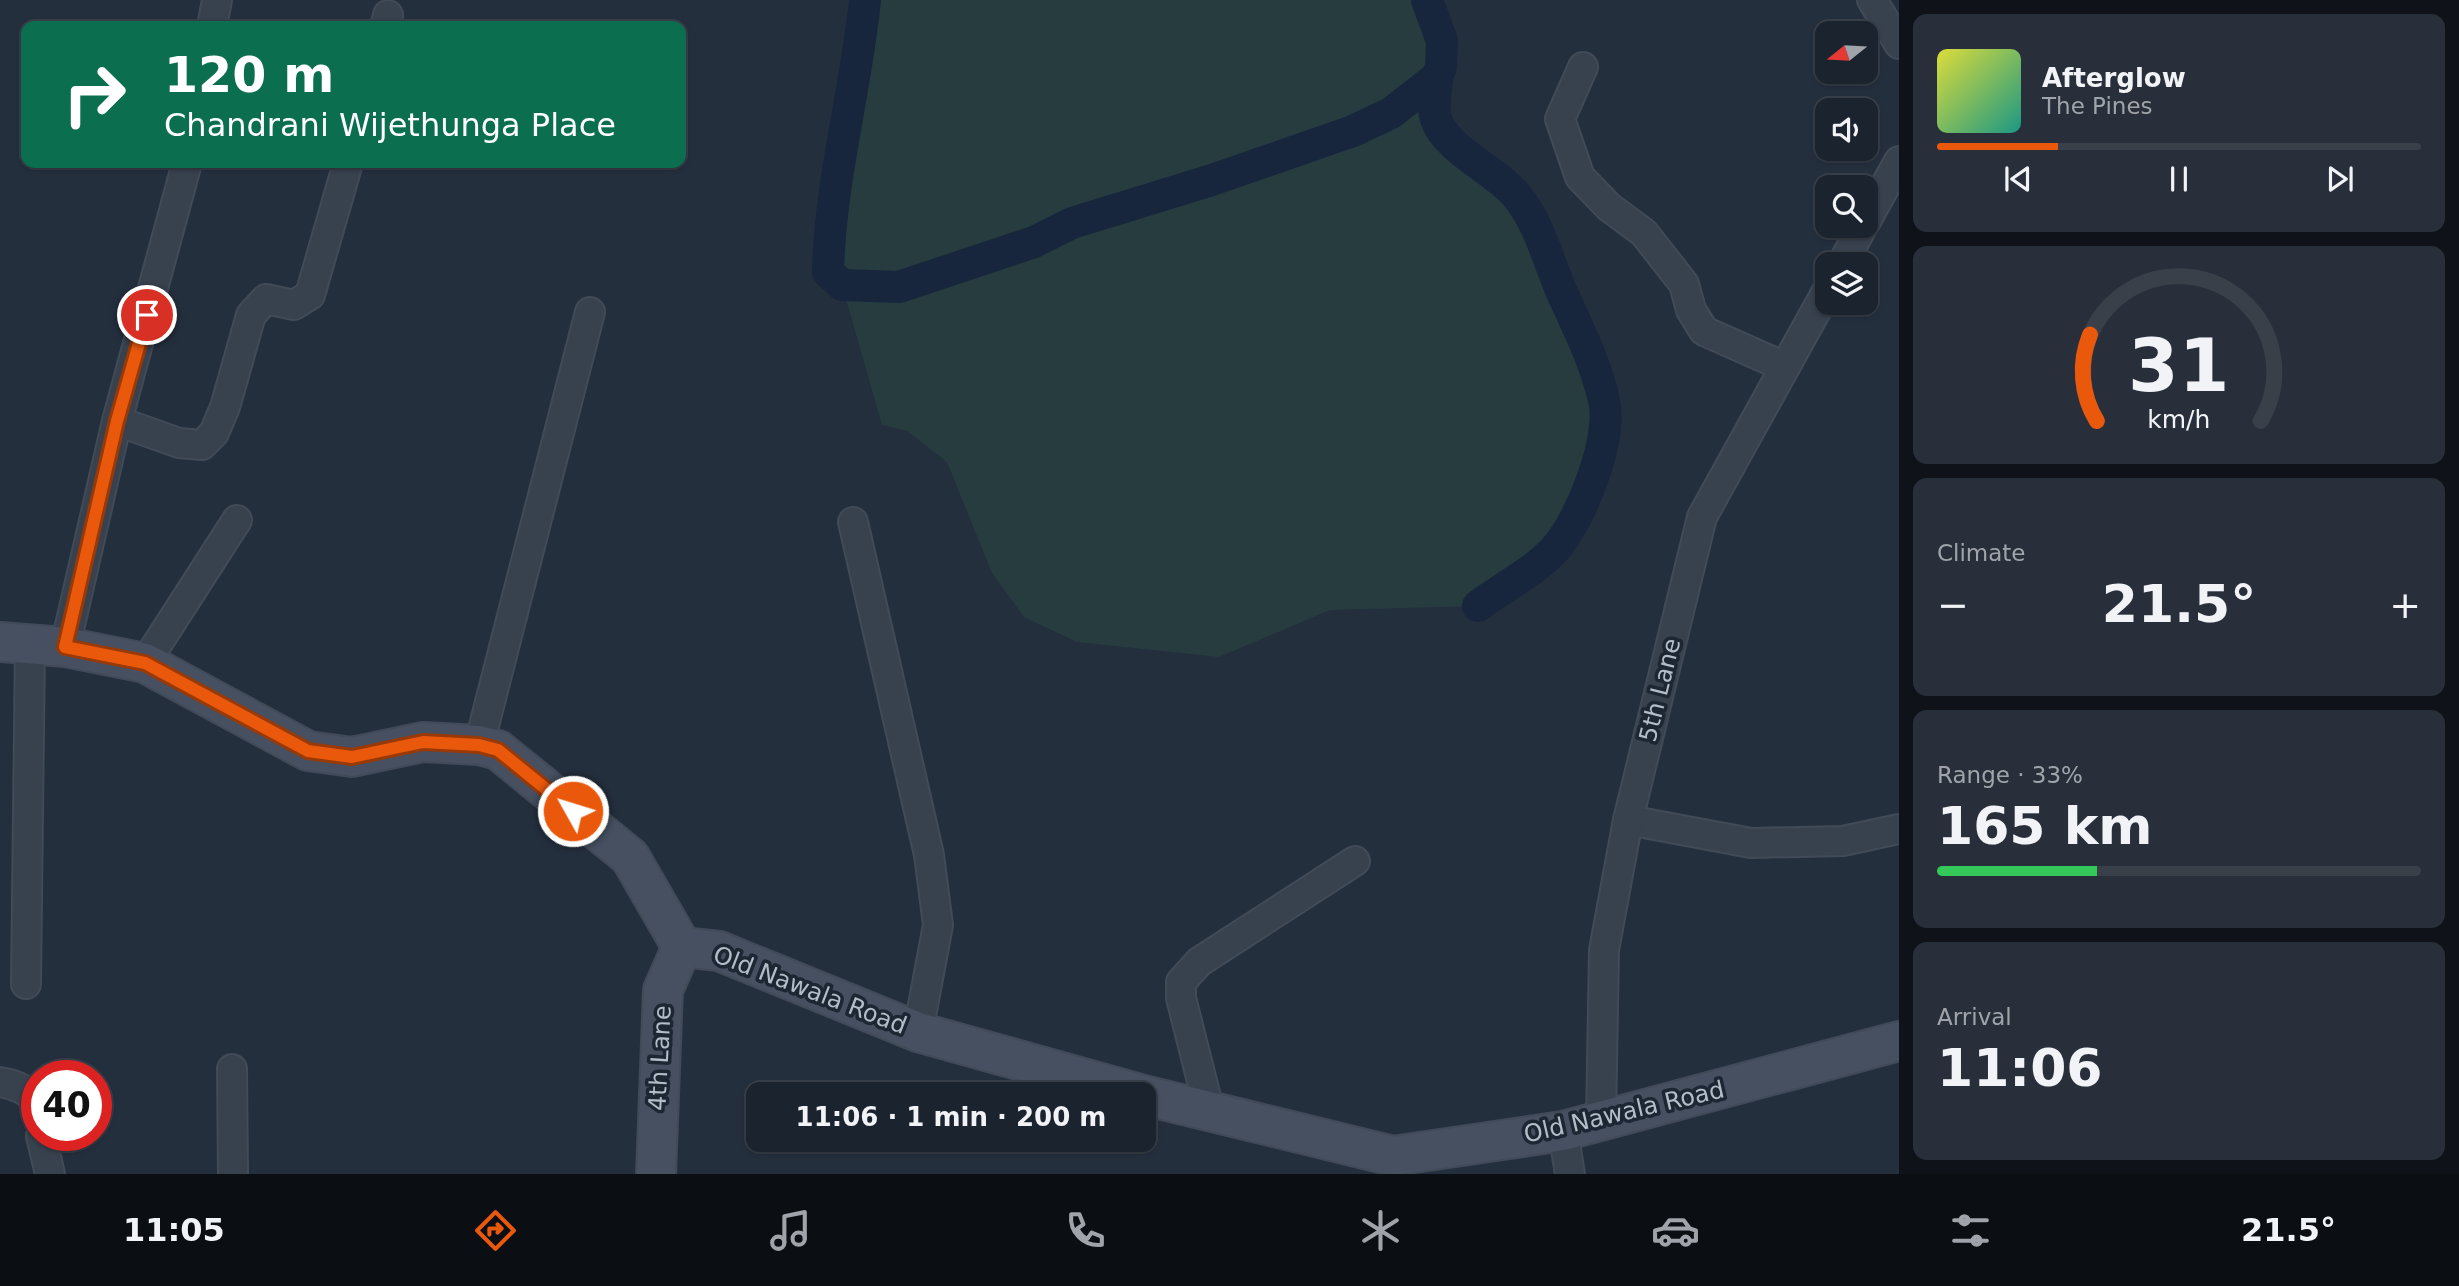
<!DOCTYPE html>
<html lang="en">
<head>
<meta charset="utf-8">
<style>
  :root { --surface:#1b232e; --page:#282f3a; --text:#f1f3f6; --muted:#a0a4aa; --line:#39404a; --accent:#ea580c }
  body { margin:0; font-family:"DejaVu Sans",sans-serif; background:var(--page); color:var(--text); height:100vh; display:flex; flex-direction:column; font-size:26px; white-space:nowrap }
  * { box-sizing:border-box; margin:0 }
  p { font-size:23px; color:var(--muted) }
  .icon { flex:none; width:38px; height:38px; fill:none; stroke:currentColor; stroke-width:2; stroke-linecap:round; stroke-linejoin:round }
  .map { position:relative; flex:1; overflow:hidden }
  .side { display:flex; flex-direction:column; gap:14px; padding:14px; background:#0f1319; width:560px }
  .side>* { flex:none }
  .banner { position:absolute; left:21px; top:21px; width:665px; height:147px; border-radius:14px; box-shadow:0 2px 5px #0004,0 0 0 2px var(--line); background:#0b6e4f; color:#fff; overflow:hidden }
  .needle { width:46px; rotate:252deg }
  .tools { position:absolute; left:1815px; top:21px; display:grid; gap:14px }
  .tools a { display:grid; place-items:center; width:63px; height:63px; border-radius:14px; background:var(--surface); box-shadow:0 2px 5px #0004,0 0 0 2px var(--line); font-size:35px }
  .speed { position:absolute; left:21px; top:1060px; display:flex; gap:14px; font-size:35px; font-weight:700; text-align:center }
  .speed>* { display:grid; place-content:center; width:91px; height:91px; border-radius:50%; background:var(--surface); box-shadow:0 2px 5px #0004,0 0 0 2px var(--line); line-height:1 }
  .speed .limit { border:10px solid #d22; background:#fff; color:#111 }
  .pin { position:absolute; display:grid; place-items:center; width:60px; height:60px; color:#fff; margin:-30px; border:4px solid #fff; border-radius:50%; box-shadow:0 2px 7px #0007 }
  .me { position:absolute; width:77px; margin:-38px; rotate:309deg; stroke-linejoin:round; filter:drop-shadow(0 0 5px #0008) }
  .turn { display:flex; align-items:center; gap:24px; height:147px; padding:0 28px; font-size:32px }
  .turn .icon { width:91px; height:91px; stroke-width:2.5 }
  .turn b { display:block; font-size:49px; line-height:60px }
  .big { font-size:52px; font-weight:600; line-height:1.1 }
  .side .widget { flex:1; display:flex; flex-direction:column; justify-content:center; gap:10px; min-width:0; padding:0 24px; border-radius:14px; background:var(--page) }
  .side .dial { align-items:center; gap:0 }
  .dial svg { height:182px; overflow:visible; fill:none; stroke:var(--line); stroke-width:7; stroke-linecap:round; text-anchor:middle }
  .dial text { fill:var(--text); stroke:none }
  .song { display:flex; align-items:center; gap:21px }
  .cover { width:84px; height:84px; border-radius:10px; background:linear-gradient(135deg,hsl(60 70% 55%),hsl(170 70% 35%)) }
  .played { height:7px; border-radius:4px; background:linear-gradient(90deg,var(--accent) 25%,var(--line) 25%) }
  .keys { display:flex; justify-content:space-around; direction:ltr }
  .heat { display:flex; justify-content:space-between; align-items:center; font-size:38px; direction:ltr }
  .charge { height:10px; border-radius:5px; background:linear-gradient(90deg,#34c759 33%,var(--line) 0) }
  .trip { position:absolute; left:746px; top:1082px; width:410px; height:70px; border-radius:14px; background:var(--surface); box-shadow:0 2px 5px #0004,0 0 0 2px var(--line); font-weight:600; line-height:70px; text-align:center }
  .menu { display:flex; height:112px; justify-content:space-around; align-items:center; background:#0b0e12; color:var(--muted) }
  .menu .icon { width:49px; height:49px }
  .menu .current { color:var(--accent) }
  .menu b { font-size:32px; color:var(--text) }
  main { display:flex; flex:1; min-height:0 }
  .map>svg:first-child { display:block }
  .green { fill:#263c3f }
  .lines { fill:none; stroke-linecap:round; stroke-linejoin:round }
  .canal { stroke:#17263c; stroke-width:32 }
  .street-casing { stroke:#414a57; stroke-width:32 }
  .secondary-casing { stroke:#414a57; stroke-width:42 }
  .street { stroke:#38414e; stroke-width:28 }
  .secondary { stroke:#465061; stroke-width:38 }
  .route-casing { stroke:#983908; stroke-width:18 }
  .route { stroke:#ea580c; stroke-width:12 }
  .labels { text-anchor:middle; dominant-baseline:central; stroke-width:7; stroke-linejoin:round; paint-order:stroke }
  .street-label { font-size:24px; fill:#b4bcc9; stroke:#1d2633 }
</style>
</head>
<body>
<main>
<div class="map">
<svg width="1899" height="1174" viewBox="0 0 1899 1174">
  <rect width="100%" height="100%" fill="#242f3e"/>
  <path class="green" d="M865,0h562l15,41 -6,78 18,24 60,49 18,24 32,81 15,27 26,78v23l-7,33 -12,40 -12,24 -20,28 -76,56 -148,4 -111,47 -142,-15 -53,-25 -32,-44 -45,-111 -40,-31 -25,-6 -40,-140 -14,-13c2,-92 28,-181 37,-272z"/>
  <g class="lines">
    <g class="canal">
      <path d="M865,0c-9,91 -35,180 -37,272l14,13 57,2 135,-45 38,-19 140,-43 141,-49 38,-18 46,-36 4,-10 1,-26 -15,-41"/>
      <path d="M1437,77c0,12 -5,31 -1,42 10,31 61,52 81,77 24,30 31,66 47,101 15,33 32,67 40,103 9,39 -23,120 -49,149 -20,22 -53,39 -77,57"/>
    </g>
    <g class="street-casing">
      <g id="street">
        <polyline points="1872,0 1899,44"/>
        <polyline points="212,26 217,0"/>
        <polyline points="385,26 388,15"/>
        <polyline points="1583,67 1560,119 1580,177 1609,207 1644,233 1684,284 1691,310 1704,331 1785,367"/>
        <polyline points="1866,221 1899,161"/>
        <polyline points="1842,264 1863,226"/>
        <polyline points="117,421 179,443 202,445 214,433 225,407 251,315 266,299 294,305 310,295 348,163"/>
        <polyline points="853,522 929,855 938,925 918,1032"/>
        <polyline points="65,647 117,421 187,163"/>
        <polyline points="145,663 237,520"/>
        <polyline points="479,745 590,312"/>
        <polyline points="1628,820 1751,843 1843,841 1899,829"/>
        <polyline points="26,984 30,644"/>
        <polyline points="232,1069 233,1174"/>
        <path d="M0,1082c14,2 33,9 37,24"/>
        <polyline points="1210,1113 1181,998 1181,982 1199,962 1355,861"/>
        <polyline points="1601,1121 1604,950 1628,820 1702,517 1827,291"/>
        <polyline points="1563,1131 1570,1174"/>
        <polyline points="41,1136 50,1174"/>
      </g>
    </g>
    <g class="secondary-casing">
      <g id="secondary">
        <polyline points="0,642 65,647 145,663 308,751 352,757 423,742 479,745 498,750 630,857 682,947 719,951 918,1032 1140,1094"/>
        <polyline points="1143,1095 1393,1156 1563,1131 1899,1041"/>
        <polyline points="656,1174 663,990 682,947"/>
      </g>
    </g>
    <use href="#street" class="street"/>
    <use href="#secondary" class="secondary"/>
  </g>
  <g class="lines">
    <g class="route-casing">
      <polyline id="route" points="147,315 117,421 65,647 145,663 308,751 352,757 423,742 479,745 498,750 573,811"/>
    </g>
    <use href="#route" class="route"/>
  </g>
  <g class="labels">
    <g class="street-label">
      <text transform="translate(1660 690) rotate(-76)">5th Lane</text>
      <text transform="translate(810 990) rotate(21)">Old Nawala Road</text>
      <text transform="translate(660 1058) rotate(-87)">4th Lane</text>
      <text transform="translate(1624 1112) rotate(-13)">Old Nawala Road</text>
    </g>
  </g>
</svg>
<div class="tools">
<a><svg class="needle" viewBox="-14 -14 28 28"><path d="M0-13l5 13h-10z" fill="#e53935"/><path d="M0 13l5-13h-10z" fill="#a0a4aa"/></svg></a>
<a><svg class="icon" aria-label="sound" viewBox="0 0 24 24"><path d="M4 9h4l5-4v14l-5-4H4zM17 9q2 3 0 6"/></svg></a>
<a><svg class="icon" aria-label="search" viewBox="0 0 24 24"><circle cx="10" cy="10" r="6"/><path d="M15 15l6 6"/></svg></a>
<a><svg class="icon" aria-label="layers" viewBox="0 0 24 24"><path d="M12 4l9 5-9 5-9-5zM3 14l9 5 9-5"/></svg></a>
</div>
<div class="speed"><div class="limit">40</div></div>
<div class="pin" style="left:147px;top:315px;background:#d93025"><svg class="icon" aria-label="arrive" viewBox="0 0 24 24"><path d="M6 21V4h12l-3 4 3 4H6"/></svg></div>
<svg class="me" style="left:573px;top:811px" viewBox="-20 -20 40 40"><circle r="17" fill="#ea580c" stroke="#fff" stroke-width="3"/><path d="M0-11L8 9 0 5-8 9z" fill="#fff"/></svg>
<div class="trip">11:06 · 1 min · 200 m</div>
<div class="banner">
<div class="turn"><svg class="icon" aria-label="right" viewBox="0 0 24 24"><path d="M7 20v-9h11M14 6l5 5-5 5"/></svg><div><b>120 m</b>Chandrani Wijethunga Place</div></div>
</div>
</div>
<section class="side">
<div class="widget">
<div class="song"><i class="cover"></i><div><b>Afterglow</b><p>The Pines</p></div></div>
<div class="played"></div>
<div class="keys"><svg class="icon" aria-label="previous" viewBox="0 0 24 24"><path d="M18 5L8 12l10 7zM5 5v14"/></svg><svg class="icon" aria-label="pause" viewBox="0 0 24 24"><path d="M8 5v14M16 5v14"/></svg><svg class="icon" aria-label="next" viewBox="0 0 24 24"><path d="M6 5l10 7-10 7zM19 5v14"/></svg></div>
</div>
<div class="widget dial"><svg viewBox="0 0 100 80">
<path d="M14 69A42 42 0 1 1 86 69"/>
<path d="M14 69A42 42 0 0 1 11 31" stroke="#ea580c"/>
<text x="50" y="56" font-size="32" font-weight="700">31</text>
<text x="50" y="72" font-size="11">km/h</text>
</svg></div>
<div class="widget"><p>Climate</p>
<div class="heat"><a>−</a><b class="big">21.5°</b><a>+</a></div>
</div>
<div class="widget"><p>Range · 33%</p><b class="big">165 km</b><div class="charge"></div></div>
<div class="widget"><p>Arrival</p><b class="big">11:06</b></div>
</section>
</main>
<nav class="menu">
<b>11:05</b>
<svg class="icon current" aria-label="directions" viewBox="0 0 24 24"><path d="M12 3l9 9-9 9-9-9zM9 14v-3h6M13 9l2 2-2 2"/></svg>
<svg class="icon" aria-label="music" viewBox="0 0 24 24"><path d="M9 18V5l10-2v13"/><circle cx="6" cy="18" r="3"/><circle cx="16" cy="16" r="3"/></svg>
<svg class="icon" aria-label="phone" viewBox="0 0 24 24"><path d="M5 4h4l2 5-3 2q2 4 5 5l2-3 5 2v4C11 20 4 13 5 4z"/></svg>
<svg class="icon" aria-label="climate" viewBox="0 0 24 24"><path d="M12 3v18M4 7l16 10M4 17L20 7"/></svg>
<svg class="icon" aria-label="car" viewBox="0 0 24 24"><path d="M5 17H2v-5l4-1 3-4h7l3 4 3 1v5h-3M9 17h6M6 11h13"/><circle cx="7" cy="17" r="2"/><circle cx="17" cy="17" r="2"/></svg>
<svg class="icon" aria-label="filters" viewBox="0 0 24 24"><path d="M4 7h16M4 17h16"/><circle cx="9" cy="7" r="2"/><circle cx="15" cy="17" r="2"/></svg>
<b>21.5°</b>
</nav>
</body>
</html>
